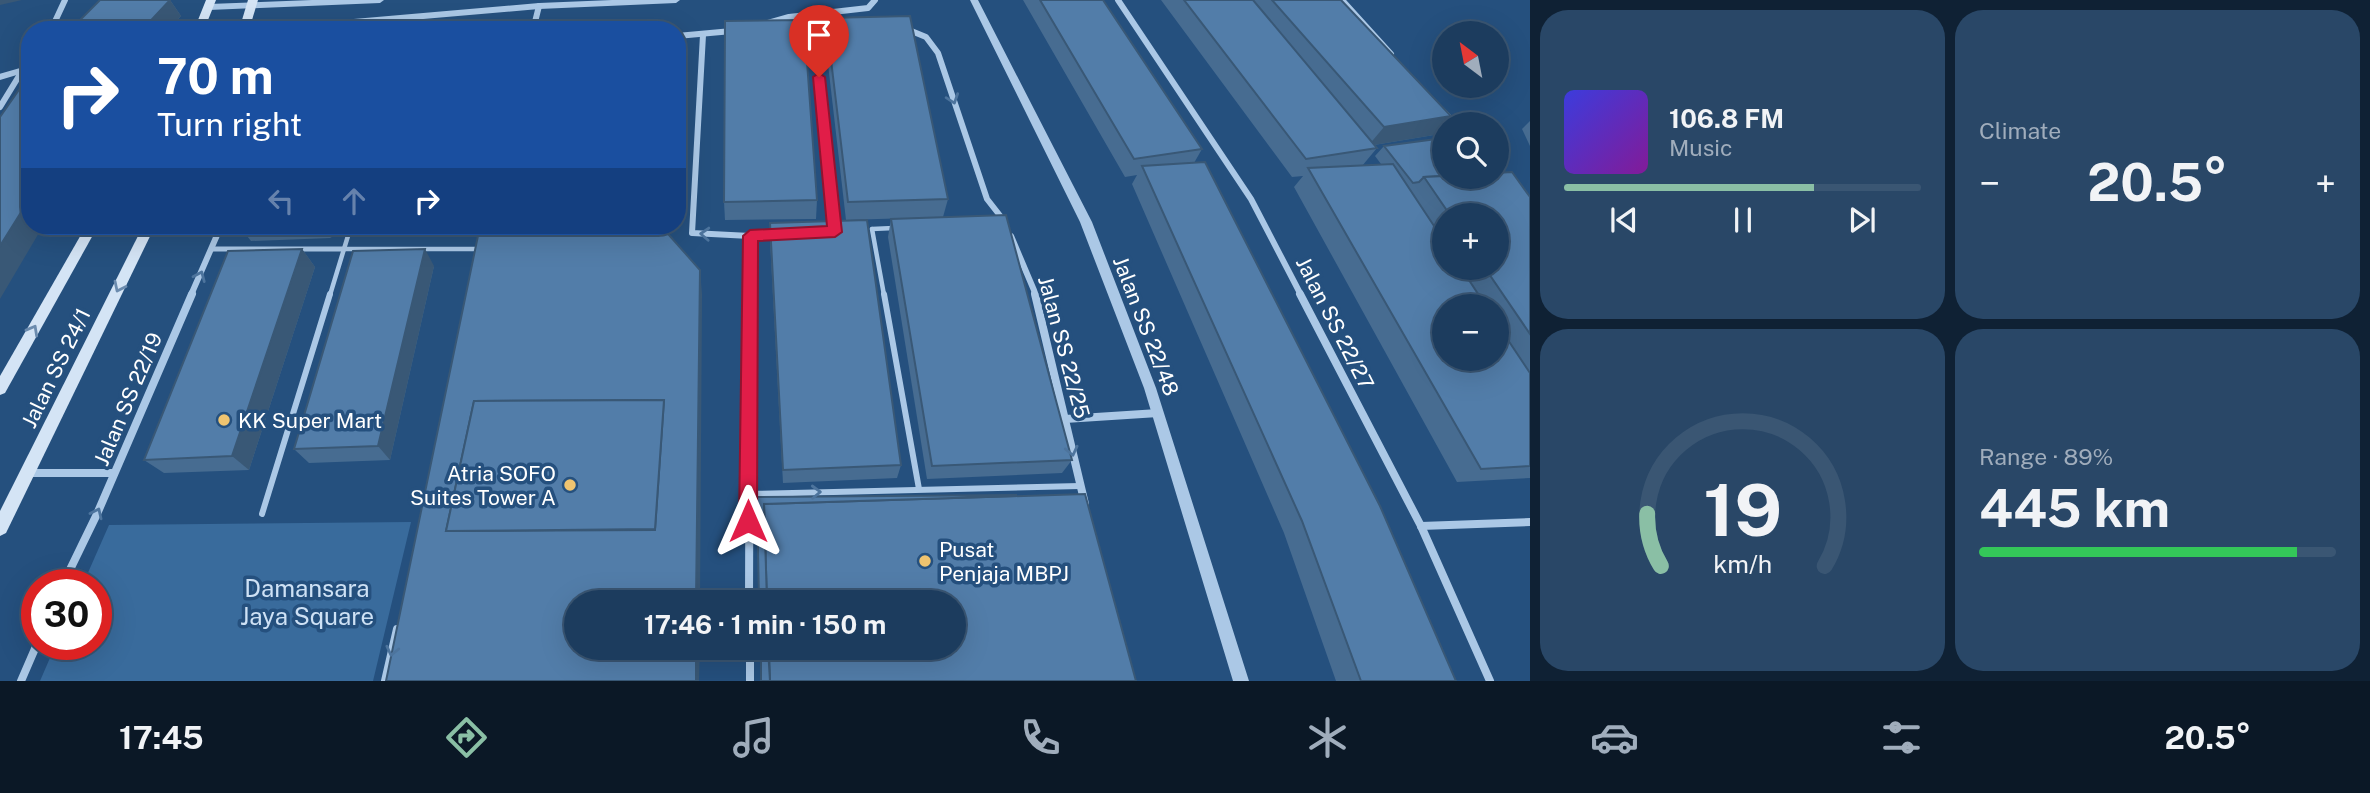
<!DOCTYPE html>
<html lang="en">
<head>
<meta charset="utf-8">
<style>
  :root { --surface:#1c3c5e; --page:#294767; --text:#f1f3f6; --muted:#a0adbc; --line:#3a5673; --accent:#8abfa5 }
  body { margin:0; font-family:"Public Sans",sans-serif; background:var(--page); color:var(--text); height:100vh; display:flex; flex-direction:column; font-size:26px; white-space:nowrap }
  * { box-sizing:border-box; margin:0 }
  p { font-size:23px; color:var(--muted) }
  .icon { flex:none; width:38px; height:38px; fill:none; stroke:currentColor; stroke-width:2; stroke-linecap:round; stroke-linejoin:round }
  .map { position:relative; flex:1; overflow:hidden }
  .drawer { display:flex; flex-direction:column; gap:10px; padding:10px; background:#0f2134; width:840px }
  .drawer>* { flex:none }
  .guide { position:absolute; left:21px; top:21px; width:665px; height:214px; border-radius:28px; box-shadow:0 7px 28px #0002,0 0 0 2px var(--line); background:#1a4fa0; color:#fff; overflow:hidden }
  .needle { width:46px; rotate:328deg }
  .tools { position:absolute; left:1432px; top:21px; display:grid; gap:14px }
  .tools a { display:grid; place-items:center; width:77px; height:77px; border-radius:50%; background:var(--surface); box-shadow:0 7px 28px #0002,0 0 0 2px var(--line); font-size:35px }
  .speed { position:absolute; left:21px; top:569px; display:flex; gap:14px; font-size:35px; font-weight:700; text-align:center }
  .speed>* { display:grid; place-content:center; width:91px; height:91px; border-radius:50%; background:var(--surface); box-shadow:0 7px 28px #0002,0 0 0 2px var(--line); line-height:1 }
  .speed .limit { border:10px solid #d22; background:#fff; color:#111 }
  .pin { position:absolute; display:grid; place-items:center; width:60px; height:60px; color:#fff; margin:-72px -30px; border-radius:50% 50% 50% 0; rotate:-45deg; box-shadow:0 0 7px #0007 }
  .pin .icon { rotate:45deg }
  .me { position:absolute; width:77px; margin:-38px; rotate:0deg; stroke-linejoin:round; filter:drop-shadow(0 0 5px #0008) }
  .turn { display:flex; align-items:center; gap:24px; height:147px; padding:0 21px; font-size:32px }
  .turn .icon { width:91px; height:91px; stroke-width:2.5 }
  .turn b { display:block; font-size:49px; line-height:60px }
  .lanes { display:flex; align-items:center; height:66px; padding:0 21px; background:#0003; justify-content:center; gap:35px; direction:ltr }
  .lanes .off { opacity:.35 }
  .big { font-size:52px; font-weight:700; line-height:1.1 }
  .drawer .widget { flex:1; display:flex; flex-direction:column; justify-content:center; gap:10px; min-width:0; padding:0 24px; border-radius:28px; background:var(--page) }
  .drawer .dial { align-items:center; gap:0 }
  .dial svg { height:182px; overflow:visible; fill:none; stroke:var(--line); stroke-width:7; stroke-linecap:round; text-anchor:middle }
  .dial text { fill:var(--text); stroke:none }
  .song { display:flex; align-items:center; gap:21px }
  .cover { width:84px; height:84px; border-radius:10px; background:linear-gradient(135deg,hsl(240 70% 55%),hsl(290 70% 35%)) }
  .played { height:7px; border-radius:4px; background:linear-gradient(90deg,var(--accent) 70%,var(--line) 70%) }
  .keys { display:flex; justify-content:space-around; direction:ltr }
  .heat { display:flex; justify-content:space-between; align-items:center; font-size:38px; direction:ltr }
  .charge { height:10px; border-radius:5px; background:linear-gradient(90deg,#34c759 89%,var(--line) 0) }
  .drawer .tiles { flex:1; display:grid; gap:10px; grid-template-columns:repeat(2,1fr) }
  .trip { position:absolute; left:564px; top:590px; width:402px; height:70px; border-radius:35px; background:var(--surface); box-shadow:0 7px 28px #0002,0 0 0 2px var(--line); font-weight:700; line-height:70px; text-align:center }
  .dock { display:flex; height:112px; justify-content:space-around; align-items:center; background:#0b1826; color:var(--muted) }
  .dock .icon { width:49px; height:49px }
  .dock .active { color:var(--accent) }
  .dock b { font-size:32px; color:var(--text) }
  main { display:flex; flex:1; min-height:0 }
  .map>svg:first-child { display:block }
  .green { fill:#396b9c }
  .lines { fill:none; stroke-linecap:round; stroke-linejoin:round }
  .service-far1 { stroke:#abc8e6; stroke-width:4.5 }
  .service { stroke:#abc8e6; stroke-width:6 }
  .pedestrian { stroke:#abc8e6; stroke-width:5 }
  .minor-far1 { stroke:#abc8e6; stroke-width:6 }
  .minor { stroke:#abc8e6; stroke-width:8 }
  .tertiary { fill:#abc8e6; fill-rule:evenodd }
  .secondary { fill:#d4e4f5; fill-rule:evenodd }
  .wall { fill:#476c91; fill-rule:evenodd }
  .shaded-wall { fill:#395876 }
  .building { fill:#527da9; stroke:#395876; stroke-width:2; fill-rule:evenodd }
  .oneway { stroke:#4d749d }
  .oneway2 { stroke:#6b8bae }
  .route { fill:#e11d48; stroke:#92132f; stroke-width:2 }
  .poi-dot { fill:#efc470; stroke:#25507e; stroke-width:2.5 }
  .labels { text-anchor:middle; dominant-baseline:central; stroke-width:7; stroke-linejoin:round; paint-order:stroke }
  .street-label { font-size:21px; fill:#fff; stroke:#25507e }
  .poi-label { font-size:21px; fill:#fff; stroke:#25507e; text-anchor:start }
  .near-park-label { font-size:24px; fill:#cee1f5; stroke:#25507e }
</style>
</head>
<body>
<main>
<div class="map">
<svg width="1530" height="681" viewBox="0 0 1530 681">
  <rect width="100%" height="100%" fill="#25507e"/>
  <polygon class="green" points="411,522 373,681 40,681 56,644 96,644 96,584 83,584 109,525"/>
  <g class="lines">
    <g class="service-far1">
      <polyline points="814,26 834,225"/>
      <polyline points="872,229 884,295"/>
      <polyline points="872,229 894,228"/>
      <polyline points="750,236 775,235"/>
      <polyline points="344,249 480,249"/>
      <polyline points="330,295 351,226"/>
    </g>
    <g class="service">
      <polyline points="884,294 919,489"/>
      <polyline points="748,494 1080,486"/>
      <polyline points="262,514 330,294"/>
    </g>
    <polyline class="pedestrian" points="212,249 344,249"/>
    <g class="minor-far1">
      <polyline points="1118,0 1251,199 1301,295"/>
      <polyline points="1342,0 1391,54"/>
      <polyline points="768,23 789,17 868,8 875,0"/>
      <polyline points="797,27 834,26"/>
      <polyline points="904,28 926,37 938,53 987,199 1005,222"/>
      <polyline points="51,30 65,0"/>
      <polyline points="533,30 539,6"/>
      <polyline points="703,35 692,233 750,236 750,295"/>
      <polyline points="677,36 732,31"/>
      <polyline points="0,77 20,71"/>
      <polyline points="0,107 30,58"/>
      <polyline points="1444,112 1456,124"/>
      <polyline points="1011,236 1036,295"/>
      <polyline points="191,295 221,226"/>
    </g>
    <g class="minor">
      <polyline points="1035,294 1085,504"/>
      <polyline points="1300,294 1421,526 1490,681"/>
      <polyline points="1065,419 1158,413"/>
      <polyline points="28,473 114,473"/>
      <polyline points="1421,526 1530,522"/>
      <polyline points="63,584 97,514 192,294"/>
      <polyline points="749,602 750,294"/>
      <polyline points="750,648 750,681"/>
      <polyline points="21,681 37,644"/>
      <polyline points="385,681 397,629"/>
    </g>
    <g class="tertiary">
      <polygon points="312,0 384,0 380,3 209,10 204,7 209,4"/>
      <polygon points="612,0 680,0 676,3 539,9 319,28 200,30 204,27 319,22 539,3"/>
      <polygon points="970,0 978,0 1092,222 1156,388 1249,681 1233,681 1144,388 1080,222"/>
    </g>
    <g class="secondary">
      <polygon points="206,0 216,0 204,30 194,30"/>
      <polygon points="248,0 258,0 249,30 239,30"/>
      <polygon points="319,22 324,25 323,27 285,30 290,27"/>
      <polygon points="86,226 98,226 5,393 0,395 0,376"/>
      <polygon points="143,226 155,226 6,533 0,536 0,511"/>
    </g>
  </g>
  <g class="wall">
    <polygon points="170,0 181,16 168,30 79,30 75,25"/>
    <polygon points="1023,0 1103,0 1202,149 1194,163 1456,681 1336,681 1284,533 1132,184 1137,175 1125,177"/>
    <path d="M1161,0h180l93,135 -60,10 3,3 -15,18 19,-2 -6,-8 9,-10 60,31 86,20v281l-73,4 -163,-295 9,-11 -11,1zM1444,215h52v53h-52zM1444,306h52v53z"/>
    <polygon points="826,18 948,199 943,217 846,220 825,38"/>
    <polygon points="1530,121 1530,146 1522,129"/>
    <polygon points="817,200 816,219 725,220 724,202"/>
    <polygon points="891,219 1072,460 1062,473 927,479 888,237"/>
    <polygon points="770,223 901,465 897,478 783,483 770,240"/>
    <polygon points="239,226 335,226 331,238 251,241"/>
    <polygon points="369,226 449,226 371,229"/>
    <polygon points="302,249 315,267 249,470 164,473 144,460"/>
    <polygon points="434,266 390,460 309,463 294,449"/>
  </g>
  <g class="shaded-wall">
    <polygon points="0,0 22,0 0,5"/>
    <polygon points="170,0 181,16 168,30 142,30"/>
    <polygon points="1451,116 1434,135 1368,146 1384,127"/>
    <polygon points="30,198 30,226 43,226 0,299 0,246"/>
    <polygon points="323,226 335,226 331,238"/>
    <polygon points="302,249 315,267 249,470 232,456"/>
    <polygon points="425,249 434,266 390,460 378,446"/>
    <polygon points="700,270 702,294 700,602 696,602"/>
    <polygon points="696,648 700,648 699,681 696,681"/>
  </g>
  <g class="building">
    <polygon points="100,0 170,0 142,30 111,30 75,25"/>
    <polygon points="1040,0 1103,0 1202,149 1134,159"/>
    <polygon points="1184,0 1253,0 1377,148 1306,159"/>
    <polygon points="1272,0 1341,0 1451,116 1384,127"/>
    <polygon points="910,16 948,199 848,202 826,18"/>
    <polygon points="804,20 817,200 724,202 725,21"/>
    <polygon points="30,74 30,198 0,246 0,117"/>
    <polygon points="1444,138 1444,176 1424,177 1419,182 1413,183 1384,146"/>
    <polygon points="1205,162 1380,506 1456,681 1361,681 1302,521 1142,166"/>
    <polygon points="1393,164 1444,241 1444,268 1461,268 1486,306 1444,306 1444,359 1496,359 1496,322 1530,373 1530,466 1481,469 1308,168"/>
    <polygon points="1512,172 1530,197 1530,334 1485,268 1496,268 1496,215 1450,215 1424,177 1444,176 1444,177 1496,177 1496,173"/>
    <polygon points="1006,215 1072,460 932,466 891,219"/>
    <polygon points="867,220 901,465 783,470 770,223"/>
    <path d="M480,226h181l39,44 -4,332h-120v46h120v33h-310zM664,400l-9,130 -208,1h-1l28,-130z"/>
    <polygon points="302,249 232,456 144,460 228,251"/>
    <polygon points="425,249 378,446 294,449 353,251"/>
    <polygon points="664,400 655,529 446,531 474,401"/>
    <polygon points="1085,494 1136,681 770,681 769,648 954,648 954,602 767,602 764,504"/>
    <polygon points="1016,495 1016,496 764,504 767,602 759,602 757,497"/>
    <polygon points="761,648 768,648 770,681 761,681"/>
  </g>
  <defs><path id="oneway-chevron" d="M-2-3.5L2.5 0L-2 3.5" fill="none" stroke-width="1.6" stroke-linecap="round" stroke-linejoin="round" transform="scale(1.75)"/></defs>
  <g class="oneway">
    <use href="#oneway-chevron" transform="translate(953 99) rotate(71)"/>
    <use href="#oneway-chevron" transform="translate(705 234) rotate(-177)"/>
    <use href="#oneway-chevron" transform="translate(200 276) rotate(-67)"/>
    <use href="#oneway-chevron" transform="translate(1072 451) rotate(77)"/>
    <use href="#oneway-chevron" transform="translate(816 492) rotate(-2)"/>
    <use href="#oneway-chevron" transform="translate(97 513) rotate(-65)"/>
    <use href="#oneway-chevron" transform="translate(392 651) rotate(103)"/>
  </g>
  <g class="oneway2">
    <use href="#oneway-chevron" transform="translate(119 287) rotate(116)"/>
    <use href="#oneway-chevron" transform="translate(33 330) rotate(-61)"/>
  </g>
  <polygon class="route" points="819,73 825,77 842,232 835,237 758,241 757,521 755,527 748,530 742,527 739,521 743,236 750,230 827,226 813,77"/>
  <g class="poi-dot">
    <circle cx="224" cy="420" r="7"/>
    <circle cx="570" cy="485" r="7"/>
    <circle cx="925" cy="561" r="7"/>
  </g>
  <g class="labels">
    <g class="street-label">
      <text transform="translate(1335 323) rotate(63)">Jalan SS 22/27</text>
      <text transform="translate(1146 326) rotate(69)">Jalan SS 22/48</text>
      <text transform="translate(1064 347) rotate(75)">Jalan SS 22/25</text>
      <text transform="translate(56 368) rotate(-64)">Jalan SS 24/1</text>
      <text transform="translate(128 399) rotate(-67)">Jalan SS 22/19</text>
    </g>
    <g class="poi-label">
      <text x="238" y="420">KK Super Mart</text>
      <text x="556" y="473" text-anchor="end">Atria SOFO<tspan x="556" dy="24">Suites Tower A</tspan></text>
      <text x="939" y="549">Pusat<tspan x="939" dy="24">Penjaja MBPJ</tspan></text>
    </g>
    <g class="near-park-label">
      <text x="307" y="588">Damansara<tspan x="307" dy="28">Jaya Square</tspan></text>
    </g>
  </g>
</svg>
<div class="tools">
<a><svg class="needle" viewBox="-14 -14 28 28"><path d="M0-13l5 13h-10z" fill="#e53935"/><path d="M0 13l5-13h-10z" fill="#a0adbc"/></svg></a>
<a><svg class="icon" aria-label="search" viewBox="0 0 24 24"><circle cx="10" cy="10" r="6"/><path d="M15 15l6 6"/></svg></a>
<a>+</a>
<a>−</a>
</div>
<div class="speed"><div class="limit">30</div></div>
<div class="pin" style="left:819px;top:77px;background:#d93025"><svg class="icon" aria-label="arrive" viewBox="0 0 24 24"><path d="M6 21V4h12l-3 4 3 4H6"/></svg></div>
<svg class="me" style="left:748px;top:521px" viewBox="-20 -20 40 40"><path d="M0-17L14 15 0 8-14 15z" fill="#e11d48" stroke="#fff" stroke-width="4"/></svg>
<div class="trip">17:46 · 1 min · 150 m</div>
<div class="guide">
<div class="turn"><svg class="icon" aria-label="right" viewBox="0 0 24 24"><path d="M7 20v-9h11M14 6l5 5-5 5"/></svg><div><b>70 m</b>Turn right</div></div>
<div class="lanes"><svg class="icon off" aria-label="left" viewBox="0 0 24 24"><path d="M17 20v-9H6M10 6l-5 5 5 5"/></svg><svg class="icon off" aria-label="ahead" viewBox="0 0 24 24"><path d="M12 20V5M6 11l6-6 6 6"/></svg><svg class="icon" aria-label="right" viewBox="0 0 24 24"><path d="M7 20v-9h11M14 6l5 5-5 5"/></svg></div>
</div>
</div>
<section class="drawer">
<div class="tiles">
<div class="widget">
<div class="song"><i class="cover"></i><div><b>106.8 FM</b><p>Music</p></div></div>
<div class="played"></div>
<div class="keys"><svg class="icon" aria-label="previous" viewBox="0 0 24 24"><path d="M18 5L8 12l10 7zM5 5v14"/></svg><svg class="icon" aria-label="pause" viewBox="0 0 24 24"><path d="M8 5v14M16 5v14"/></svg><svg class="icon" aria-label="next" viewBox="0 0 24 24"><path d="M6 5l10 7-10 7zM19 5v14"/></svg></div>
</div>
<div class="widget"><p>Climate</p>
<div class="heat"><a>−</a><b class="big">20.5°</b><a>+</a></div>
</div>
<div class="widget dial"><svg viewBox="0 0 100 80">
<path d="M14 69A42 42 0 1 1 86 69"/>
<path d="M14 69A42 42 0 0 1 8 46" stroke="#8abfa5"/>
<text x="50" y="56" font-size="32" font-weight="700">19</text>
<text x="50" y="72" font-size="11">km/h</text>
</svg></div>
<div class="widget"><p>Range · 89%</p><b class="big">445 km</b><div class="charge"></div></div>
</div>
</section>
</main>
<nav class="dock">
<b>17:45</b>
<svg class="icon active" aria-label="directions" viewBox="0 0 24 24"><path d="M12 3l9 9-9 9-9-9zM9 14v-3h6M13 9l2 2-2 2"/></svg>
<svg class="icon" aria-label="music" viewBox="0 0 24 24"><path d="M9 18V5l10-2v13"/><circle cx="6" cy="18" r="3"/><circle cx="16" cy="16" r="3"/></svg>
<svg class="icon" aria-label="phone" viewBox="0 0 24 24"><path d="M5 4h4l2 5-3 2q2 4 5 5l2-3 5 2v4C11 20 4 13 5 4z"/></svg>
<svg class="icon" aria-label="climate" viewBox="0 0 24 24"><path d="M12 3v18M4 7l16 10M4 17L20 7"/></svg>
<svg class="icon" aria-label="car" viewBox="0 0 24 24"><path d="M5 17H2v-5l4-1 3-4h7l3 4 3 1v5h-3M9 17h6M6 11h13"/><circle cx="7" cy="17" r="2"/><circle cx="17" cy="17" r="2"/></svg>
<svg class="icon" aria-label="filters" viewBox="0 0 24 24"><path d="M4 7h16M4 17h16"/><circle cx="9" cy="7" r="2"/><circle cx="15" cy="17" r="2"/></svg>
<b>20.5°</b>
</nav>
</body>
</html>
